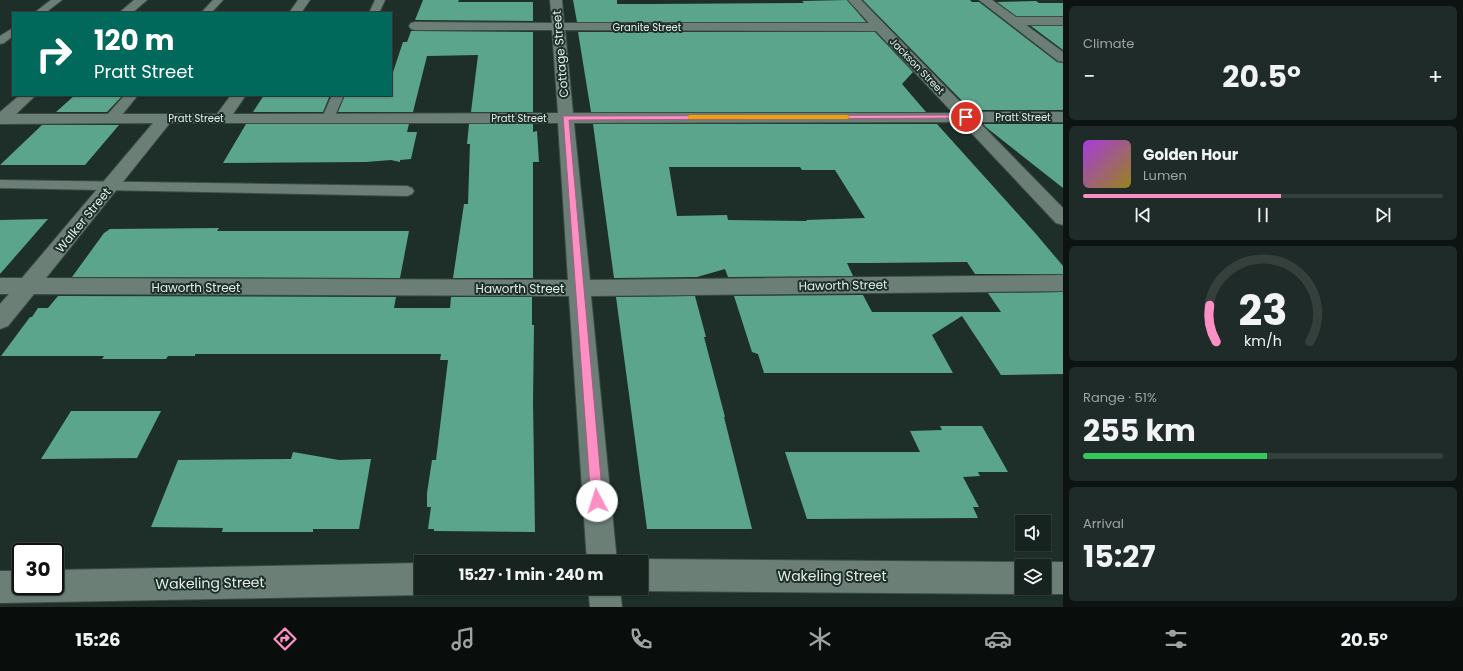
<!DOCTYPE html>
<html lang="en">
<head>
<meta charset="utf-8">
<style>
  :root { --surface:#16231f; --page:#1f2b28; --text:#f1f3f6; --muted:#9ea4a4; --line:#35403d; --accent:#fc8fc3 }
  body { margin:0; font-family:Poppins,sans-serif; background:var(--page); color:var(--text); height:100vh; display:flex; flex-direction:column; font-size:15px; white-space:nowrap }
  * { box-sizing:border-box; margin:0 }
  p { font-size:13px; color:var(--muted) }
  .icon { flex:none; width:22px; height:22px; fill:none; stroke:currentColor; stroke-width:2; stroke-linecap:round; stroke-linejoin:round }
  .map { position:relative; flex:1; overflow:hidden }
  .panel { display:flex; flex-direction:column; gap:6px; padding:6px; background:#0c1311; width:400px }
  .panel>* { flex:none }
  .banner { position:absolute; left:12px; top:12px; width:380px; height:84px; border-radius:0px; box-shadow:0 1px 3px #0004,0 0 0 1px var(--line); background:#00695c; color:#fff; overflow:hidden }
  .buttons { position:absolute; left:1015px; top:515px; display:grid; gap:8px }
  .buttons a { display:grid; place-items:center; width:36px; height:36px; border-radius:0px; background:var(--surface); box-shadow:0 1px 3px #0004,0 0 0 1px var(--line); font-size:20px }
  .speed { position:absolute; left:12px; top:543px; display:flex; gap:8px; font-size:20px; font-weight:700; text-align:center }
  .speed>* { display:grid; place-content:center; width:52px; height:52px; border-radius:50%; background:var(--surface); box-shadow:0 1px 3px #0004,0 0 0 1px var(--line); line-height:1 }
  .speed .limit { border:2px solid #111; border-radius:6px; background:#fff; color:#111 }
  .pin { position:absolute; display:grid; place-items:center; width:34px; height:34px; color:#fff; margin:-17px; border:2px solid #fff; border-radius:50%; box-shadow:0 1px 4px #0007 }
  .me { position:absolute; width:44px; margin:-22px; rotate:355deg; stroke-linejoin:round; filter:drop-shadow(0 0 3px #0008) }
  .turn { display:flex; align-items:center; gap:14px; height:84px; padding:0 16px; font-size:18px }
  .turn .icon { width:52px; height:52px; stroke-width:2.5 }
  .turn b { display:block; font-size:28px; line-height:34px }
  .big { font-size:30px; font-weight:700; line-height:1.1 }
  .panel .card { flex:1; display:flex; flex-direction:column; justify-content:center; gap:6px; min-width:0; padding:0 14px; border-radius:6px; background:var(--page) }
  .panel .dial { align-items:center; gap:0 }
  .dial svg { height:104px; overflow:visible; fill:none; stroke:var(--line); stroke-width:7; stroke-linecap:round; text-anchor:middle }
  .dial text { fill:var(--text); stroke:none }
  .song { display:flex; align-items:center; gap:12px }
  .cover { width:48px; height:48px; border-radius:6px; background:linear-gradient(135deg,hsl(280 70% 55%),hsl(50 70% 35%)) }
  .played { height:4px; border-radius:2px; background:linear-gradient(90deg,var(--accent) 55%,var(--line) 55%) }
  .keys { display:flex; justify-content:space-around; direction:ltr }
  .heat { display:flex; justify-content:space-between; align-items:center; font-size:22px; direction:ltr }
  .charge { height:6px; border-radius:3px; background:linear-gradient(90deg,#34c759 51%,var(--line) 0) }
  .trip { position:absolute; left:414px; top:555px; width:234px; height:40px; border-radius:0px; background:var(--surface); box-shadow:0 1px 3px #0004,0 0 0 1px var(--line); font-weight:700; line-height:40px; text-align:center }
  .menu { display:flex; height:64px; justify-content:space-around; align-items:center; background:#090e0c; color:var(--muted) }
  .menu .icon { width:28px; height:28px }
  .menu .selected { color:var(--accent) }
  .menu b { font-size:18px; color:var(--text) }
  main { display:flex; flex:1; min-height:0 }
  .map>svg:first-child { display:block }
  .building { fill:#5ba58d; fill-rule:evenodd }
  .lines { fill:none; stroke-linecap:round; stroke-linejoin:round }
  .service-casing { stroke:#3c4b46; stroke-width:2 }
  .minor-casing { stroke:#3c4b46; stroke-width:2 }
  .service { fill:#6b7f77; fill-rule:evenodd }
  .minor { fill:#6b7f77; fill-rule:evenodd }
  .route { fill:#fc8fc3; stroke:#a45d7f }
  .slow { fill:#f59e0b }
  .labels { text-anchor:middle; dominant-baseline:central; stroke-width:4; stroke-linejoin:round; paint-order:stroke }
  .far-street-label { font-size:10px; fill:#e3eeea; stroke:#1e2f29 }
  .street-label { font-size:12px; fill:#e3eeea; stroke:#1e2f29 }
  .near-street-label { font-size:14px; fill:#e3eeea; stroke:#1e2f29 }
</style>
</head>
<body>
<main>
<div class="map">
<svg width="1063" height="607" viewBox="0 0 1063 607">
  <rect width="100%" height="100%" fill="#1e2f29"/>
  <g class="building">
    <polygon points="423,0 459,0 458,2 533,2 533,21 415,20"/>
    <polygon points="573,0 617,0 617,4 652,4 804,3 802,1 847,0 866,22 577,22"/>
    <polygon points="863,0 970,0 972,2 979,2 1057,62 1063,63 1063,110 971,110"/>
    <polygon points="1036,1 1039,3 1063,3 1063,16 1016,16 997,2"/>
    <polygon points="1031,26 1063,26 1063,50"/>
    <polygon points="411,31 533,32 533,112 471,112 478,55 427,56 413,112 338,112 345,95 391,95 391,78 403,42 407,42"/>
    <polygon points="578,32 875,32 913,72 902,84 926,112 591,112"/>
    <polygon points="75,95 123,95 107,112 56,112"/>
    <polygon points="264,95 330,95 323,112 253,112"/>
    <polygon points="246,124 409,124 407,132 417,132 411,159 400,160 400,162 391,160 366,162 223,163"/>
    <polygon points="469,124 533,124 533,132 537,131 539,162 533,162 533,278 453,278 464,204 468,204 470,144 467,144"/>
    <path d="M593,124h344l99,110 27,32v8h-88l-8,-12 -98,1h-22l6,13 -125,1 -3,-8 -28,8 -83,1zM669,167h131l2,3h33l30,48 -59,2 1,1 -79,-1 -1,-5 -50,1z"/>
    <polygon points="983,124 1063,124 1063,188 987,128"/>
    <polygon points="42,125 119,125 85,165 0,165"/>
    <polygon points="48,219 0,274 0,220"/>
    <polygon points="219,228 217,231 409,231 400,278 72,277 104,233 110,229"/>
    <polygon points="1063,292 1063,374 1001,375 962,316 932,335 953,373 764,373 758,354 752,352 734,296 863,295 872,312 1001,312 988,293"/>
    <polygon points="58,296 396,297 394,308 450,308 451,297 532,297 532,325 534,325 533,402 535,532 434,531 434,529 428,529 431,507 427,507 427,493 432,460 436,460 448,360 440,360 441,354 195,354 195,356 168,356 166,359 102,359 104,356 1,356 30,317 32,317 38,308 48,308"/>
    <polygon points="695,296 706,337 704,337 725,417 724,417 752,529 647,529 616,297"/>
    <polygon points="71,411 161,411 137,458 41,459"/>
    <polygon points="940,426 982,426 1008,472 978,472 980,476 963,477 979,507 973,507 978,518 807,519 785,452 920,452 910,431 942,430"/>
    <polygon points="293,452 339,460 371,459 359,529 313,529 313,532 222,532 223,528 151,527 178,460 291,459"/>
  </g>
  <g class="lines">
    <g class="service-casing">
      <g id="service">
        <polygon points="51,0 62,0 45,13 34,13"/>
        <polygon points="213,0 223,0 211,13 201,13"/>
        <polygon points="375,0 385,0 379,13 369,13"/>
        <polygon points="13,28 13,36 4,43 0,44 0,36"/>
        <polygon points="125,95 138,95 117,121 107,121 106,118 107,115"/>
        <polygon points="332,95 344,95 334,118 333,121 323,121 322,118"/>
        <polygon points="0,180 407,186 412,188 414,191 412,194 407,196 0,188"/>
      </g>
    </g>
    <g class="minor-casing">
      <g id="minor">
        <polygon points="134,0 147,0 132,13 119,13"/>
        <polygon points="298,0 310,0 301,13 289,13"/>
        <path d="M550,0h12l2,23h305l-21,-23h13l109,112h93v10h-84l84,86v17l-7,-2 -95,-101 -387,1 16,157 473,-5v16l-472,5 26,266h-30l-18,-266 -535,-2 -26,32 -8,3v-25l9,-10h-9v-16h22l131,-155 -153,1v-12l20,-17h16l-20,19h201l14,-19h15l-13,19 325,-1 -6,-83h-137l-4,-1 -2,-3 2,-3 4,-1 137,1zM565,30l311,1 77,82h-380zM170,123h388l10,157 -522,-2z"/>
        <polygon points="979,0 992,0 1016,17 1063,17 1063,25 1026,25 1063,52 1063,62 1058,61"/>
        <polygon points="641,559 1022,562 1031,566 1022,566 1022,588 1044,588 1044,566 1035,566 1044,562 1063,562 1063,594 1044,594 1033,589 1022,594 641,591 635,588 641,588 641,562 635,562"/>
        <polygon points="421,563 421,588 433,588 432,590 421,595 0,603 0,571 21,571 21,586 55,586 55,570"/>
        <polygon points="588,588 620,588 622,607 590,607"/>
      </g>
    </g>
    <use href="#service" class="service"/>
    <use href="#minor" class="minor"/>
  </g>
  <polygon class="route" points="966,115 968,115 968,118 569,120 603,501 601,505 597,507 593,505 591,501 563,116"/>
  <polygon class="slow" points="690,115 847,115 851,117 847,119 688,119 688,116"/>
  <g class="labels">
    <g class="far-street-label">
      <text x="647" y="27">Granite Street</text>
      <text transform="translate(917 66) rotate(46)">Jackson Street</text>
      <text x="1023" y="117">Pratt Street</text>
      <text x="196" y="118">Pratt Street</text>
      <text x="519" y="118">Pratt Street</text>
    </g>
    <g class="street-label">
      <text transform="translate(560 54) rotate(-95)">Cottage Street</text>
      <text transform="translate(83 220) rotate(-51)">Walker Street</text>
      <text transform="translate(843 285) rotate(-1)">Haworth Street</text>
      <text x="196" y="287">Haworth Street</text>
      <text x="520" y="288">Haworth Street</text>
    </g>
    <g class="near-street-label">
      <text x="832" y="576">Wakeling Street</text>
      <text transform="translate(210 583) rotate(-1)">Wakeling Street</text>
    </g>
  </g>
</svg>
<div class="buttons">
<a><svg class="icon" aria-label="sound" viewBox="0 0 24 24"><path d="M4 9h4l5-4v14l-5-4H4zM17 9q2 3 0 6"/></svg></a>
<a><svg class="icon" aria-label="layers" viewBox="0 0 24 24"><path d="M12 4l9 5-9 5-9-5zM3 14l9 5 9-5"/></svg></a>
</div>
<div class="speed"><div class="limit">30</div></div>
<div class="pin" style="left:966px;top:117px;background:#d93025"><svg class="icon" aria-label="arrive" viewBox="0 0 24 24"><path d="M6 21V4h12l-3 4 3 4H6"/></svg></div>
<svg class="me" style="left:597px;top:501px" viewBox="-20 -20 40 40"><circle r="19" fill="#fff"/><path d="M0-13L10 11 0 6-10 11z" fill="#fc8fc3"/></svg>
<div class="trip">15:27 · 1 min · 240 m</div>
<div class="banner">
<div class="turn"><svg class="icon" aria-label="right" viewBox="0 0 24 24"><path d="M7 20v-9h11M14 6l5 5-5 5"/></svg><div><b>120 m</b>Pratt Street</div></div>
</div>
</div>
<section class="panel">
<div class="card"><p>Climate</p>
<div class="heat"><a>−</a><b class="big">20.5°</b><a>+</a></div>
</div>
<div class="card">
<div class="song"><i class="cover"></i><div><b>Golden Hour</b><p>Lumen</p></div></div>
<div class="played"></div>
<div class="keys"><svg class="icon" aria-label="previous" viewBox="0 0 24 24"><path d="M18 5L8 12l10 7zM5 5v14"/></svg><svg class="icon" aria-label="pause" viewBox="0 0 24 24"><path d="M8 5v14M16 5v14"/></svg><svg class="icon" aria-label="next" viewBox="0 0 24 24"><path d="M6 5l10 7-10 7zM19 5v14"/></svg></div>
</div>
<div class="card dial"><svg viewBox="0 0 100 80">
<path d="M14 69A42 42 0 1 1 86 69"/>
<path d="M14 69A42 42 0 0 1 9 41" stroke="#fc8fc3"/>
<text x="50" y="56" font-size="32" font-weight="700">23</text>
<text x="50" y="72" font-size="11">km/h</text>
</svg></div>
<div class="card"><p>Range · 51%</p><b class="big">255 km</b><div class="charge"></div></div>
<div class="card"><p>Arrival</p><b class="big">15:27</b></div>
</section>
</main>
<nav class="menu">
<b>15:26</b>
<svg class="icon selected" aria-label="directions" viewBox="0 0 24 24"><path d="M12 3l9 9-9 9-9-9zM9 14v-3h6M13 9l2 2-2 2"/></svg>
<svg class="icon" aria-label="music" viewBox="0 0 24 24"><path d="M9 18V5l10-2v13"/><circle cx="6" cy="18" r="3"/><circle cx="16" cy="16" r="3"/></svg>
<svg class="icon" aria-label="phone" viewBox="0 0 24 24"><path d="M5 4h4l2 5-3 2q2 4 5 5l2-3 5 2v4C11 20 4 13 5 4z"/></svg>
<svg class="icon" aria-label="climate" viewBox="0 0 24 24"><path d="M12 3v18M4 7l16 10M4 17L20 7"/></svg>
<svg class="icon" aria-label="car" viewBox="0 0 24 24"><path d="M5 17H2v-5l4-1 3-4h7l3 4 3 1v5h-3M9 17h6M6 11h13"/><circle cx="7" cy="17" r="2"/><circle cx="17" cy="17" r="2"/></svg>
<svg class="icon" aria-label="filters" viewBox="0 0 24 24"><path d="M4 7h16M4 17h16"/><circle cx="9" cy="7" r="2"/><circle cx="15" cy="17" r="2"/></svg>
<b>20.5°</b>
</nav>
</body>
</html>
